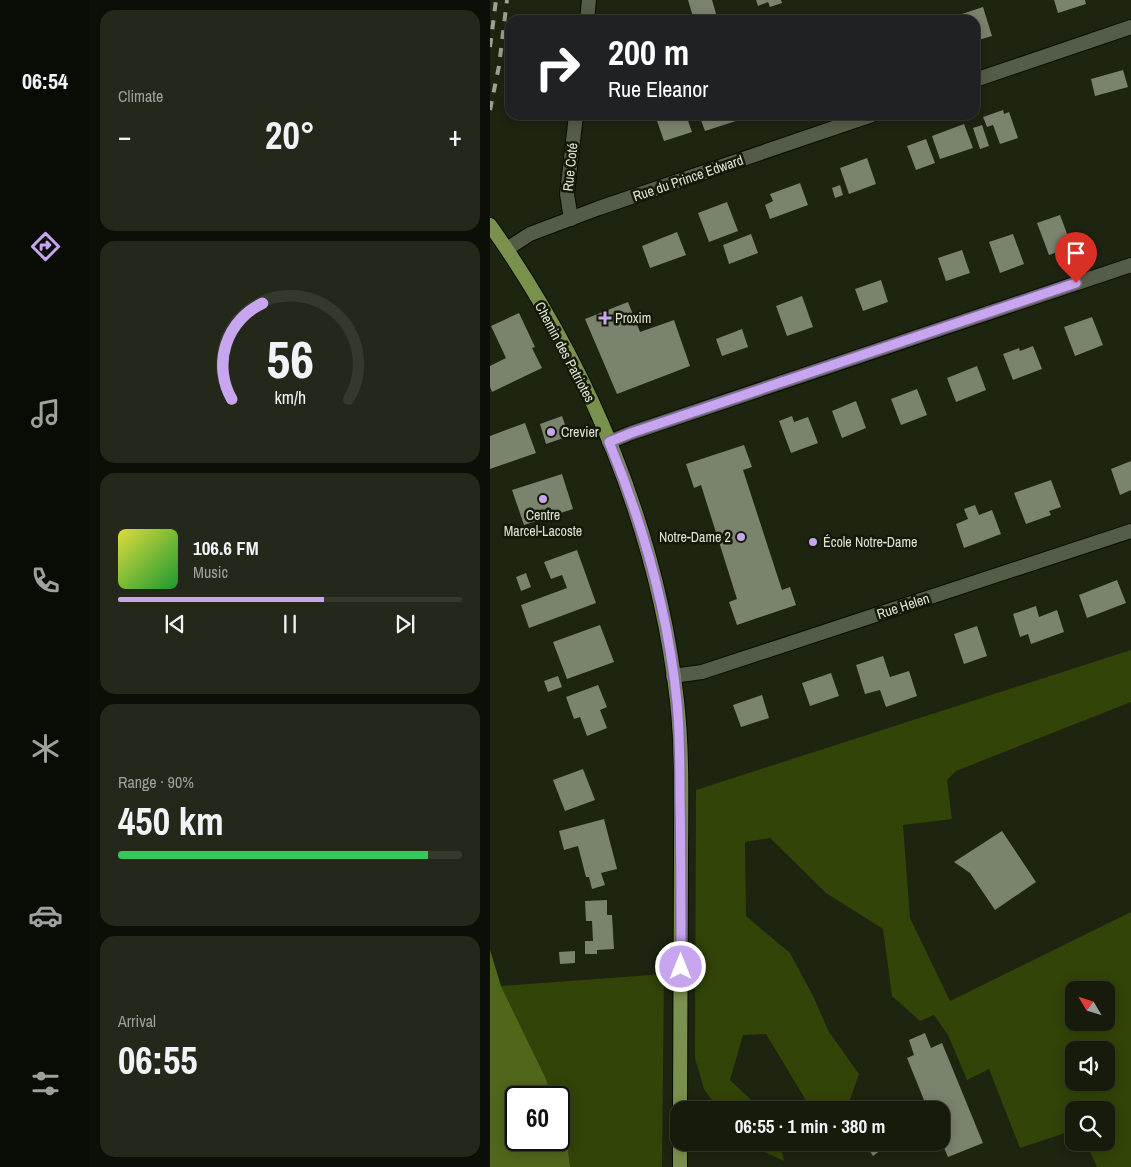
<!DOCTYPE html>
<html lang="en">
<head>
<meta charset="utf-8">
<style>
  :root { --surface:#161b0c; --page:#23281a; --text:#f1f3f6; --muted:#9ea19d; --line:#35392d; --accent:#c8a6ef }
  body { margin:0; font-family:"Archivo Narrow",sans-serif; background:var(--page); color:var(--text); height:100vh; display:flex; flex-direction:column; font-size:19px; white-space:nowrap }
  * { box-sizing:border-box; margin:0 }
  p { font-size:16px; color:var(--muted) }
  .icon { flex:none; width:28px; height:28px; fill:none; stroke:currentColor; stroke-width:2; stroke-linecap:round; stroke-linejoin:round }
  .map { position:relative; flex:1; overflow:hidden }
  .panel { display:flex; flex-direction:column; gap:10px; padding:10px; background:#0c0f07; width:400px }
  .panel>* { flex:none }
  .hud { position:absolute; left:15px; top:15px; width:475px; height:105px; border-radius:15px; box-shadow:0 2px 12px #0003,0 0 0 1px var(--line); background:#202124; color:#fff; overflow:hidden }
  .needle { width:32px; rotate:308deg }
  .tools { position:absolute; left:575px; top:981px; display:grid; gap:10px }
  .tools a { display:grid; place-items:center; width:50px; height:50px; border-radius:10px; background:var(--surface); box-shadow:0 2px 12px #0003,0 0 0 1px var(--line); font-size:25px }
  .speed { position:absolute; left:15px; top:1086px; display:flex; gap:10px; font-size:25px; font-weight:700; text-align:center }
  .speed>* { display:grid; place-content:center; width:65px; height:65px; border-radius:50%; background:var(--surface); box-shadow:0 2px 12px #0003,0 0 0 1px var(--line); line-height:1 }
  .speed .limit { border:2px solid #111; border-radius:8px; background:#fff; color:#111 }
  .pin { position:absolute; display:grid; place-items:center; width:42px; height:42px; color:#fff; margin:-51px -21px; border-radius:50% 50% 50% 0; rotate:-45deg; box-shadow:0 0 5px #0007 }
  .pin .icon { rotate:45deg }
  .me { position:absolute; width:55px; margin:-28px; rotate:0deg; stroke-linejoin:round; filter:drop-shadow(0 0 4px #0008) }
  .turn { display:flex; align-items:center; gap:18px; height:105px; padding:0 20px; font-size:22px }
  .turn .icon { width:65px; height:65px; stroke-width:2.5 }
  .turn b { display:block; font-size:35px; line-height:42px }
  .big { font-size:38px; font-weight:700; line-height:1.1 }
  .panel .tile { flex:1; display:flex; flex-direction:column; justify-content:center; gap:8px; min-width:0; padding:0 18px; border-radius:15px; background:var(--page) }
  .panel .dial { align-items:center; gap:0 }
  .dial svg { height:130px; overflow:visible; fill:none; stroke:var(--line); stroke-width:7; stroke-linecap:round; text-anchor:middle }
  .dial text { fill:var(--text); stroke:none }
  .song { display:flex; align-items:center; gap:15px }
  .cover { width:60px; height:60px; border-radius:8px; background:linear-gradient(135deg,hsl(60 70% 55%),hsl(130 70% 35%)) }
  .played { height:5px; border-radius:2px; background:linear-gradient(90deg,var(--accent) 60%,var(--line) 60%) }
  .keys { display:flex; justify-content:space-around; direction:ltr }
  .heat { display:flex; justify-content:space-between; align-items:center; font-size:28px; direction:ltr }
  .charge { height:8px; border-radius:4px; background:linear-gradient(90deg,#34c759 90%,var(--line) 0) }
  .trip { position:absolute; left:180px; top:1101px; width:280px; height:50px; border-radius:15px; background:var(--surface); box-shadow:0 2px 12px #0003,0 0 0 1px var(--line); font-weight:700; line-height:50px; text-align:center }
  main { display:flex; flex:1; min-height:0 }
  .dock { display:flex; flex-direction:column; width:90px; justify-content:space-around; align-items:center; background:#090b05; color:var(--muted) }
  .dock .icon { width:35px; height:35px }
  .dock .active { color:var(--accent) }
  .dock b { font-size:22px; color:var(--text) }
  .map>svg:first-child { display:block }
  .green { fill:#324408; fill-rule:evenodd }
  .water { fill:#50671a }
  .building { fill:#7a836d }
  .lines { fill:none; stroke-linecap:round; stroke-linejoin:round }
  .minor-casing { stroke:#070d00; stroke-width:16 }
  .primary-casing { stroke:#070d00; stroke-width:16 }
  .minor { stroke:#545d47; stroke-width:14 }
  .primary { stroke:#79914d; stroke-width:14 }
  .rail { stroke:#9da394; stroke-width:4; stroke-dasharray:9 9; stroke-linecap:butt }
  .route-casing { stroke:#826c9b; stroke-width:12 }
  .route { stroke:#c8a6ef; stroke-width:9 }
  .poi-dot { fill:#c8a6ef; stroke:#141a07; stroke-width:2 }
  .labels { text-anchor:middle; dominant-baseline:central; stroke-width:5; stroke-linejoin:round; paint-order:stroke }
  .street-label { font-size:14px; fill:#dee3d7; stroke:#141a07 }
  .poi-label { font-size:14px; fill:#dee3d7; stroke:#141a07; text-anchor:start }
</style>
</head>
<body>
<main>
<nav class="dock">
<b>06:54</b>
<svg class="icon active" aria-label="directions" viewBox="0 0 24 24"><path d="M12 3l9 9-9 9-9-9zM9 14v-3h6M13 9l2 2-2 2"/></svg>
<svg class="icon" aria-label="music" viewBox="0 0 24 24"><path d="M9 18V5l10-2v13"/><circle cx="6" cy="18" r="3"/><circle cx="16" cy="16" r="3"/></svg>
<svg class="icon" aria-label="phone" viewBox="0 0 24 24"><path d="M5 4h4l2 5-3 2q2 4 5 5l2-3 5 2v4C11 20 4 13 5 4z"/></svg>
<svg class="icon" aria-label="climate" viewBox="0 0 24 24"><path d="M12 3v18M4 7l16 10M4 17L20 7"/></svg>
<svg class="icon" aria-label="car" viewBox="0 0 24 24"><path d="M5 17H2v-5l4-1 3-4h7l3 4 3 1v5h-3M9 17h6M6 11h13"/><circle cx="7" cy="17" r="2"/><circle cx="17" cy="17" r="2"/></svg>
<svg class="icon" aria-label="filters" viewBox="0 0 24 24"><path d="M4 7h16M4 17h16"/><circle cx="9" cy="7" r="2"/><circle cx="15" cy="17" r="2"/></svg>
</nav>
<section class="panel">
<div class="tile"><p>Climate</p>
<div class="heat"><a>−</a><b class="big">20°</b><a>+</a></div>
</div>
<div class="tile dial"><svg viewBox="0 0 100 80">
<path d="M14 69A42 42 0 1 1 86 69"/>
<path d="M14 69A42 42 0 0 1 33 10" stroke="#c8a6ef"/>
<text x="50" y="56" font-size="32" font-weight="700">56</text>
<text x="50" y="72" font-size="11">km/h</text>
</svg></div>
<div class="tile">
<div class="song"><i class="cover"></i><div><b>106.6 FM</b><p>Music</p></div></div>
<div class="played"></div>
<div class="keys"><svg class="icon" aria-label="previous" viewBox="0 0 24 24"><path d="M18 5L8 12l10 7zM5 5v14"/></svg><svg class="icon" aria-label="pause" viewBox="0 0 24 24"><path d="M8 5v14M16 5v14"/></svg><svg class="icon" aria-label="next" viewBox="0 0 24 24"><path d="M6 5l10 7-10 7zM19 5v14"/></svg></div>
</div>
<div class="tile"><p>Range · 90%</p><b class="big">450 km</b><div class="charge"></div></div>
<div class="tile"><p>Arrival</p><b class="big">06:55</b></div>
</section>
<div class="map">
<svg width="641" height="1167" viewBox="0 0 641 1167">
  <rect width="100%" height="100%" fill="#1d2410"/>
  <g class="green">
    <path d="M641,650v52l-175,69 -9,9 5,39 -49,6 7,93 40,83 181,-89v255h-34l-11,-24 20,-1v-32h-32v20l-54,18 -31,-79 -22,11 -19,-45 -14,-20 -14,6 -28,-25 -9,-67 -57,-36 -56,-55 -25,4 1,74 44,37 23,43 16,36 30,42 -11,31 -38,2 -44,-73 -23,1 -13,45 32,30h-43l-15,-21 -9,-31 1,-268zM584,990h32v32h-32zM584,1050h32v32h-32z"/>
    <polygon points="174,974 172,1167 80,1167 78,1150 69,1121 69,1098 62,1097 56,1079 11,986"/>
    <polygon points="255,1143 290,1143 294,1161"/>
  </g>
  <polygon class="water" points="0,950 11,986 56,1079 62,1097 26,1098 26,1140 69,1140 69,1121 78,1150 80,1167 0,1167"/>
  <g class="building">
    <polygon points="198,0 222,0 227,17 217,20 204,20"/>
    <polygon points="266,0 291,0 292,3 280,7 278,2 268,6"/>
    <polygon points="564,0 595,0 596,4 568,13"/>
    <polygon points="493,7 502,36 485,41 485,20 471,20 469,15"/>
    <polygon points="633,70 638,87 605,96 601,79"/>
    <polygon points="513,110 514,114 519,112 528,138 510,144 503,125 497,127 493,117"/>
    <polygon points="176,115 196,115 202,132 174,141 166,118"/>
    <polygon points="209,115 251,115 252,119 215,131"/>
    <polygon points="474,124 483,148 450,159 442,136"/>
    <polygon points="492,125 499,146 490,149 483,128"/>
    <polygon points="436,139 445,163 426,170 417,146"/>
    <polygon points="377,158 386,184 359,194 350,168"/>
    <polygon points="310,183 318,205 280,219 275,205 283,201 280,194"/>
    <polygon points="350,185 353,195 345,198 342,188"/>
    <polygon points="237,202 248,231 219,242 208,213"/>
    <polygon points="570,215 582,247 559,255 547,223"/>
    <polygon points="187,232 196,255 160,268 152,246"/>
    <polygon points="261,234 268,253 239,264 233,245"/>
    <polygon points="523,234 534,264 510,273 499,242"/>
    <polygon points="472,250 480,273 456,281 448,258"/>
    <polygon points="391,280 398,302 373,311 365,289"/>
    <polygon points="312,296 323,327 297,336 286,306"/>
    <polygon points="138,302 150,332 184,320 200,366 127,394 95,319"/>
    <polygon points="29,313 45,347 42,348 52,368 2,392 0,387 0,366 16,358 1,326"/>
    <polygon points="602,317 613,345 585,356 574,327"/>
    <polygon points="252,329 258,347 232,356 226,339"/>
    <polygon points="543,346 552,369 523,380 513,354 529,348 530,351"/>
    <polygon points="487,366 496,390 466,402 457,378"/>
    <polygon points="427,389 437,415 411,425 401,399"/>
    <polygon points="366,401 376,428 352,438 342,411"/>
    <polygon points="72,416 79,436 56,444 50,424"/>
    <polygon points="302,416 304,422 318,417 328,443 301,453 289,421"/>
    <polygon points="35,423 46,453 0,469 0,436"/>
    <polygon points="254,445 262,467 253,470 292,590 300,587 306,605 247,625 239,602 247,599 211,485 204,488 196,464"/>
    <polygon points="641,461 641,490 630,495 621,469"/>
    <polygon points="72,474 83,509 34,525 22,490"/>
    <polygon points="561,480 571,507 559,511 561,515 536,524 524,493"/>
    <polygon points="485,505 489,515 502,510 511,534 474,548 466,524 478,519 474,509"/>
    <polygon points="87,550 106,603 39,628 31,605 77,588 72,575 61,579 54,562"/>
    <polygon points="36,573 41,587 31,591 26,577"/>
    <polygon points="627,580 636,603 597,618 589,595"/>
    <polygon points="546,606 549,617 567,610 574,632 541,644 538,634 530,637 523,614"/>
    <polygon points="110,625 124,662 77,679 63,642"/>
    <polygon points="487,626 497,656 474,664 464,634"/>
    <polygon points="393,656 400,677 419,671 427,696 396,707 390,690 375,694 366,665"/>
    <polygon points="341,673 349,696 320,706 312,683"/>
    <polygon points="68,676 72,687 58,692 54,681"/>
    <polygon points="108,685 117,707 110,710 117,728 97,736 90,717 84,719 76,697"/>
    <polygon points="272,695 279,718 251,727 243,705"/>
    <polygon points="93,769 105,800 75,811 63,780"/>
    <polygon points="114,819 127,869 111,873 115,885 102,889 99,877 96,877 88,846 74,850 69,831"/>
    <polygon points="512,831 546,882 505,910 480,873 464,862"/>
    <polygon points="117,900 117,915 122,915 124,949 107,950 107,954 95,954 95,941 103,941 102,921 96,921 95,901"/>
    <polygon points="85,951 85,963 70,964 69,952"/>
    <polygon points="435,1033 441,1048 452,1043 493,1143 458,1157 451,1141 451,1110 438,1110 417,1058 424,1055 419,1040"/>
    <polygon points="374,1142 401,1142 383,1156"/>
  </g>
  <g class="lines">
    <g class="minor-casing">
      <g id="minor">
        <polyline points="97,20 99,0"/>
        <polyline points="485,80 641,27"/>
        <polyline points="81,219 77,194 86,115"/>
        <polyline points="17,249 40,234 109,208 382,115"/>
        <polyline points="119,442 141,433 641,265"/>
        <polyline points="183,676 212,672 641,531"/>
      </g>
    </g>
    <g class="primary-casing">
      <g id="primary">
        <path d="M0,225c99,140 168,305 187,476 6,53 4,109 4,162 0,83 -1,165 -1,247"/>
        <polyline points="190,1167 190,1142"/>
      </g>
    </g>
    <use href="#minor" class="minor"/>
    <use href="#primary" class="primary"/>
    <g class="rail">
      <polyline points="0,47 6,0"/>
      <polyline points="0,110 9,66 17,0"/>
    </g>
  </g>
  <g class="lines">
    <g class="route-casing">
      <path id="route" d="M191,967c0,-57 0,-114 -1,-171 0,-31 0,-63 -3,-94 -9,-89 -34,-178 -68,-260l22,-9 445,-150"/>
    </g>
    <use href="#route" class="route"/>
  </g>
  <g class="poi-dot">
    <path d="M112.5 310.5h5v5h5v5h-5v5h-5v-5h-5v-5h5z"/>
    <circle cx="61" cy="432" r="5"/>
    <circle cx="53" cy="499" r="5"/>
    <circle cx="251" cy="537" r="5"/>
    <circle cx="323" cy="542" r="5"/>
  </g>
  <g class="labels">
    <g class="street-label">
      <text transform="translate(80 167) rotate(-84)">Rue Coté</text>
      <text transform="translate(198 178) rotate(-19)">Rue du Prince Edward</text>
      <text transform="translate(75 352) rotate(62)">Chemin des Patriotes</text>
      <text transform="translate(413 606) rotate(-18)">Rue Helen</text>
    </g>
    <g class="poi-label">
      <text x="125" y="318">Proxim</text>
      <text x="71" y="432">Crevier</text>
      <text x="53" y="515" text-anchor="middle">Centre<tspan x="53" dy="16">Marcel-Lacoste</tspan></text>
      <text x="241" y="537" text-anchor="end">Notre-Dame 2</text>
      <text x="333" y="542">École Notre-Dame</text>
    </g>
  </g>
</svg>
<div class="tools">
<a><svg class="needle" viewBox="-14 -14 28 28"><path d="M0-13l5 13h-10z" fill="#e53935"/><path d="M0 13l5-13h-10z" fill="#9ea19d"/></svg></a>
<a><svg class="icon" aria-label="sound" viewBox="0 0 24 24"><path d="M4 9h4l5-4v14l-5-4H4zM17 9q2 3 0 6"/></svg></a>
<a><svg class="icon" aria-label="search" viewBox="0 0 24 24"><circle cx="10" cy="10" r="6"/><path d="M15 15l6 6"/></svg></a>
</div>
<div class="speed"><div class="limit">60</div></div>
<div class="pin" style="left:586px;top:283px;background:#d93025"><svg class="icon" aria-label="arrive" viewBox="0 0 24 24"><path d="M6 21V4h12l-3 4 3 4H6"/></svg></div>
<svg class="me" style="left:191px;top:967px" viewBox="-20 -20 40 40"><circle r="17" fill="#c8a6ef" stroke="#fff" stroke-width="3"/><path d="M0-11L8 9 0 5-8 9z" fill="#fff"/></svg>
<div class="trip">06:55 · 1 min · 380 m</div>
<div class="hud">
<div class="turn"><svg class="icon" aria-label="right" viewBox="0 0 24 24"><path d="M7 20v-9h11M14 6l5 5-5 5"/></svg><div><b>200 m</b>Rue Eleanor</div></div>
</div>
</div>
</main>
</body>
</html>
